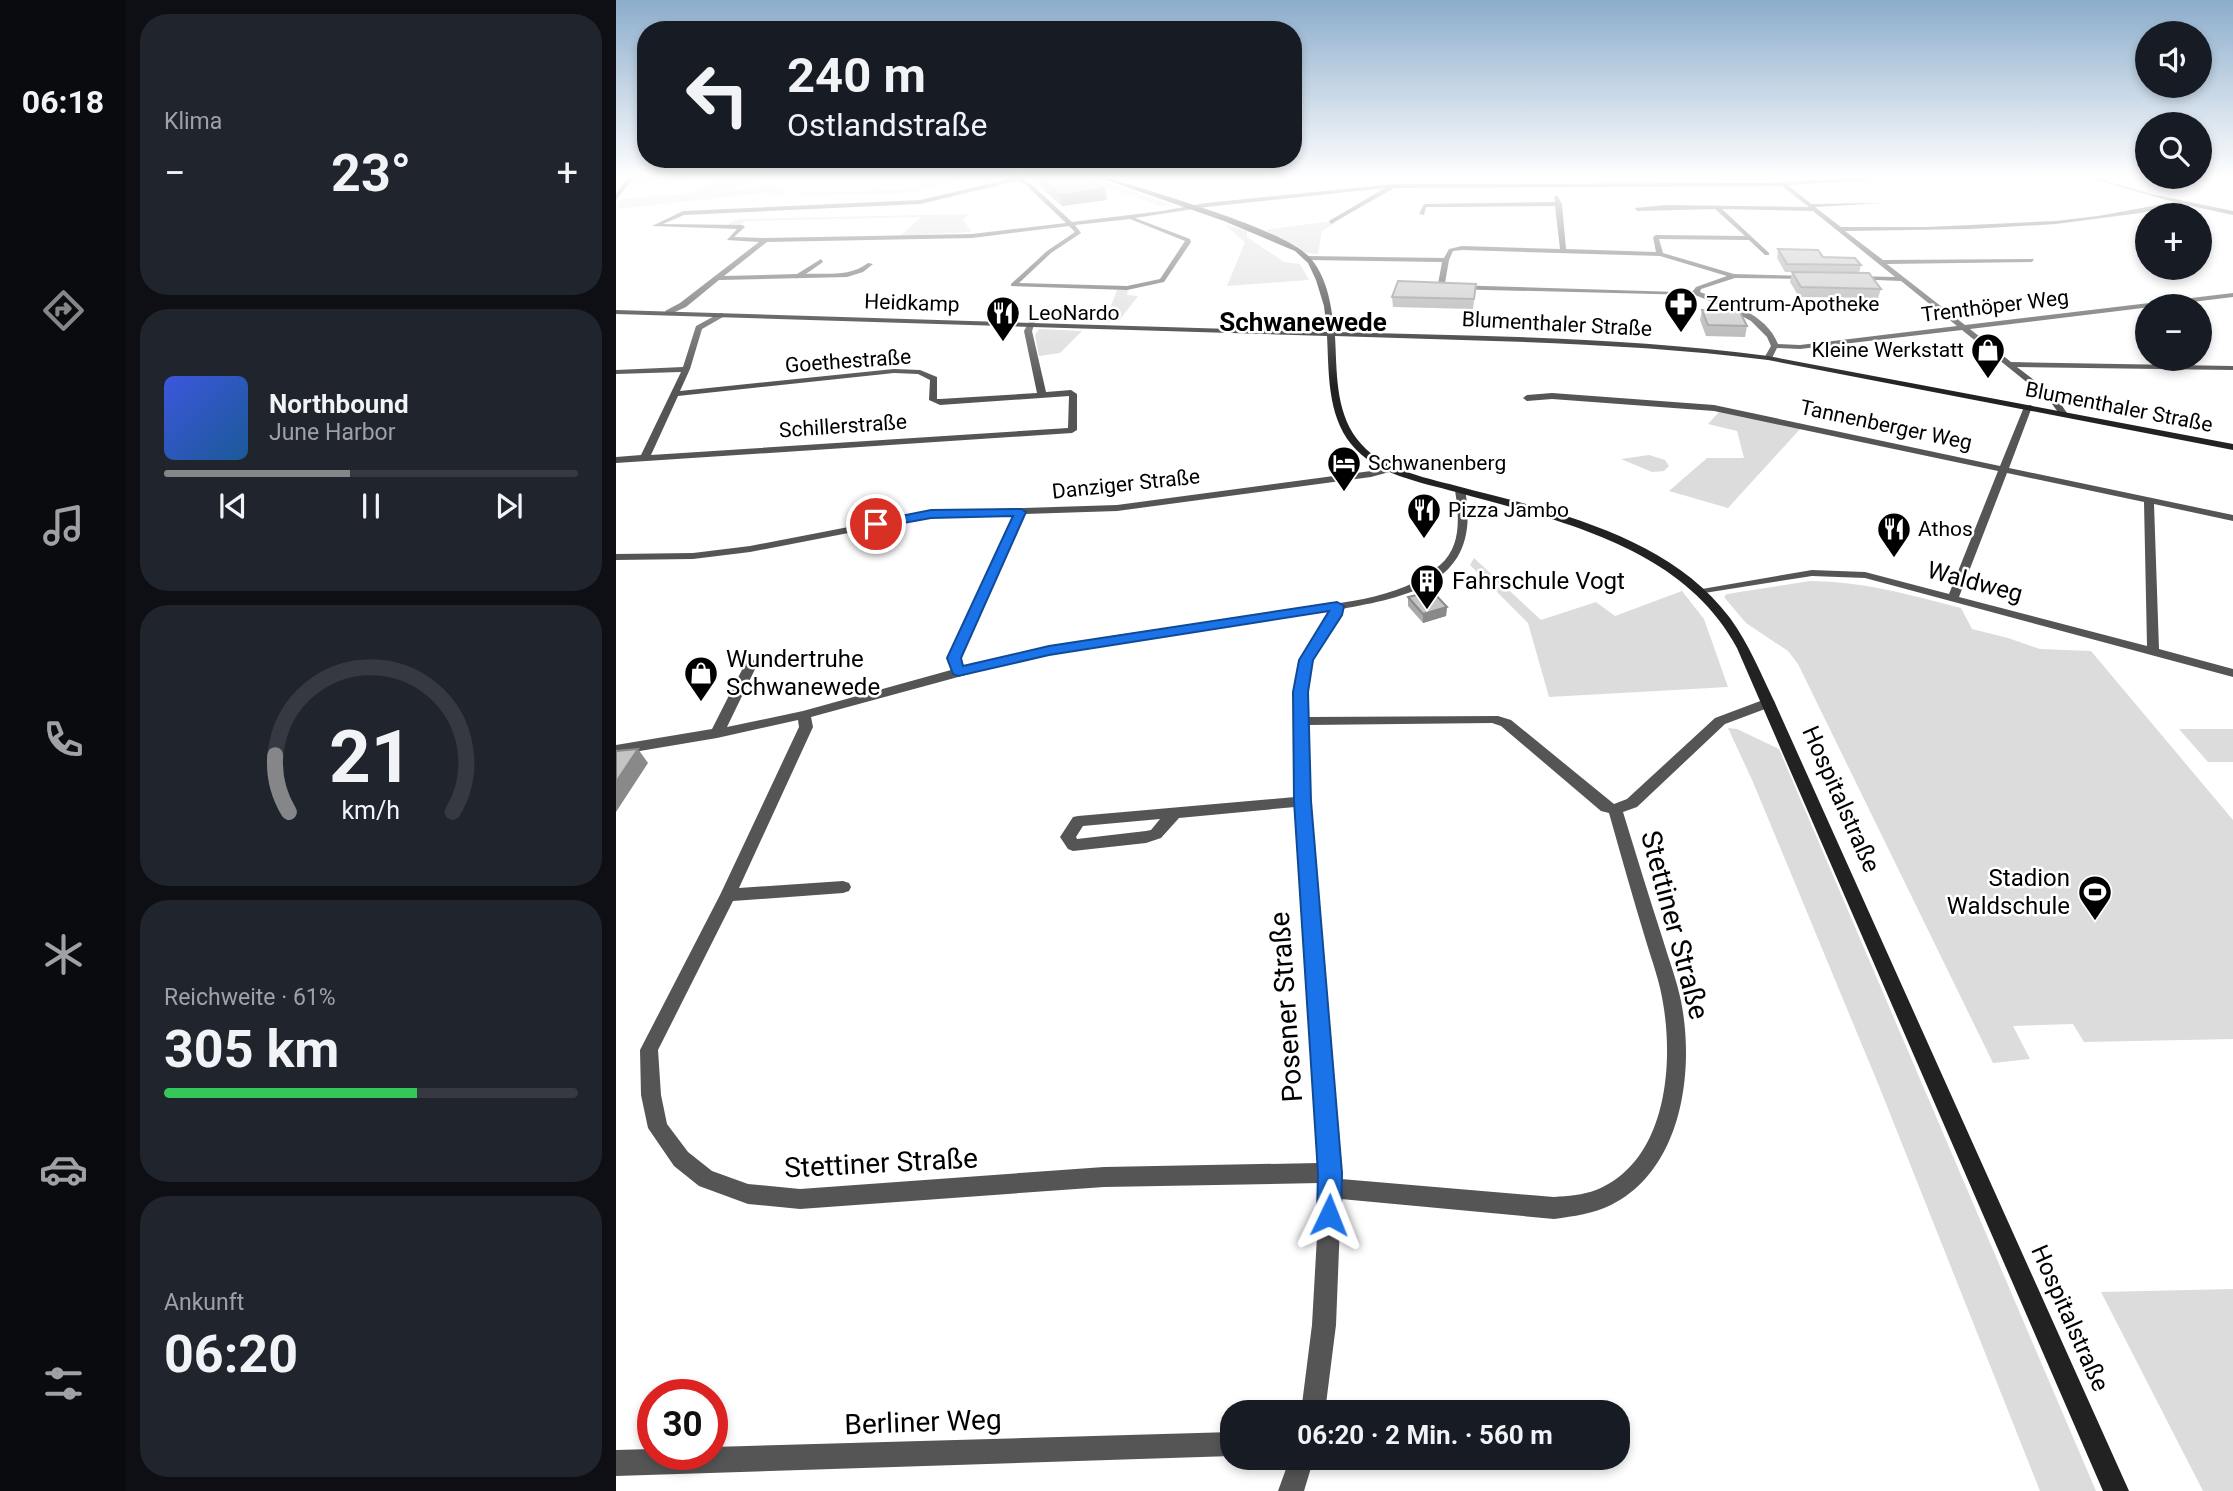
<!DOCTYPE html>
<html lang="de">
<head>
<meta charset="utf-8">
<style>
  :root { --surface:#171b24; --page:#20242c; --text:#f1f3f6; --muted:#9ea1a6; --line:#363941; --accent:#858687 }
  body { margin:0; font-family:Roboto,sans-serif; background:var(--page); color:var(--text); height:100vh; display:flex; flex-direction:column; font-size:26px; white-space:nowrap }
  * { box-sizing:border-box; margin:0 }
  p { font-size:23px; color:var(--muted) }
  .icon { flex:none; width:38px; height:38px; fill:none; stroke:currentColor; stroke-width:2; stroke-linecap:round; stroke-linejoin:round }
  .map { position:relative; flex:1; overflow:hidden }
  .side { display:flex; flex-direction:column; gap:14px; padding:14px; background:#0d0f14; width:490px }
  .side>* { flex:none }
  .banner { position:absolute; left:21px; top:21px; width:665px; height:147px; border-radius:28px; box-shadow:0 4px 10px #0003; background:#171b24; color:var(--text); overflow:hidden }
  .tools { position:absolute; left:1519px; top:21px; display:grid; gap:14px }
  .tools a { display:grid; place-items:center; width:77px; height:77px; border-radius:50%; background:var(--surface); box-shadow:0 4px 10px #0003; font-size:35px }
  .speed { position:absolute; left:21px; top:1379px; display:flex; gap:14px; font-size:35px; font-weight:700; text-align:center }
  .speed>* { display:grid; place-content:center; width:91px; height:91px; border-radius:50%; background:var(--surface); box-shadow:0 4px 10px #0003; line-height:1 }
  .speed .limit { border:10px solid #d22; background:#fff; color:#111 }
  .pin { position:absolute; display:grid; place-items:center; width:60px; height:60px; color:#fff; margin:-30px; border:4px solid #fff; border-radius:50%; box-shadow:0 2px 7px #0007 }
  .me { position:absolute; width:77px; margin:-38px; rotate:2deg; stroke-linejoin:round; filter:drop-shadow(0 0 5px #0008) }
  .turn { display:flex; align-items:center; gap:24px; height:147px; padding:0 35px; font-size:32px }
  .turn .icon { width:91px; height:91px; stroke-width:2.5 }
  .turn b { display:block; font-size:49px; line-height:60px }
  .big { font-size:52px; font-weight:700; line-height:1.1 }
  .side .widget { flex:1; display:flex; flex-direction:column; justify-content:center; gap:10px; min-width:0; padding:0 24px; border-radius:28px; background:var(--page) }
  .side .dial { align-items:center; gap:0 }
  .dial svg { height:182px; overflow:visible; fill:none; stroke:var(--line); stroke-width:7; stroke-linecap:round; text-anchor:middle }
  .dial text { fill:var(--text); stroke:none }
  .song { display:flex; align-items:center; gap:21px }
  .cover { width:84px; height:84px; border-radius:10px; background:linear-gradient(135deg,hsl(230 70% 55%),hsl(210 70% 35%)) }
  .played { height:7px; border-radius:4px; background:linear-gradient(90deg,var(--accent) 45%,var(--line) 45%) }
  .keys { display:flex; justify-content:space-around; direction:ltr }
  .heat { display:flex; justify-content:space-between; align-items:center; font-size:38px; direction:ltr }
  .charge { height:10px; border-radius:5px; background:linear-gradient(90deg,#34c759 61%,var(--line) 0) }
  .trip { position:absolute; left:604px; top:1400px; width:410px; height:70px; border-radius:28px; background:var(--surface); box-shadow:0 4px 10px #0003; font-weight:700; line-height:70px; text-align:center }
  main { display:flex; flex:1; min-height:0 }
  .dock { display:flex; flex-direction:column; width:126px; justify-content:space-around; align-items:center; background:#090b0e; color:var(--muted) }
  .dock .icon { width:49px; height:49px }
  .dock .active { color:var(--accent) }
  .dock b { font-size:32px; color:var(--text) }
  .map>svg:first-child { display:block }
  .green { fill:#dcdcdc }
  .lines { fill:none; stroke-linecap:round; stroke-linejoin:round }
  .street { fill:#555; fill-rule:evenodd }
  .secondary { fill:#222; fill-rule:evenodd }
  .wall { fill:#a9a9a9 }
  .shaded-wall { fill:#898989 }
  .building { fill:#c4c4c4; stroke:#898989; stroke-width:2 }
  .route { fill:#1a73e8; stroke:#114b97; stroke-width:2 }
  .labels { text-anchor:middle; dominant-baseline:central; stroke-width:5; stroke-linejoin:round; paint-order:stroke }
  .far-street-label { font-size:21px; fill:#000; stroke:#fff }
  .far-poi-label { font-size:21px; fill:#000; stroke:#fff; text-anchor:start }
  .poi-label { font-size:24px; fill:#000; stroke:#fff; text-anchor:start }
  .street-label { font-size:24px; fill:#000; stroke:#fff }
  .far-district-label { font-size:26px; font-weight:bold; fill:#000; stroke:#fff }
  .near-street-label { font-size:28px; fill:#000; stroke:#fff }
</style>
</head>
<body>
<main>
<nav class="dock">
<b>06:18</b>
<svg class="icon active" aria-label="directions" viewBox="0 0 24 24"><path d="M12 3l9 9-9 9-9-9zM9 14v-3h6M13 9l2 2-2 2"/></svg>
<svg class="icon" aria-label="music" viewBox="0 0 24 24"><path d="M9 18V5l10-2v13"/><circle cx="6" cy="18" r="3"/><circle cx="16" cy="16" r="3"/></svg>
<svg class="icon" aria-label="phone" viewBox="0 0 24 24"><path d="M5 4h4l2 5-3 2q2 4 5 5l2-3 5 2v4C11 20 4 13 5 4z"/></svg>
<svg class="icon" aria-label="climate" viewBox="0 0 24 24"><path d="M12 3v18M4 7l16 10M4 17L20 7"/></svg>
<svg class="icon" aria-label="car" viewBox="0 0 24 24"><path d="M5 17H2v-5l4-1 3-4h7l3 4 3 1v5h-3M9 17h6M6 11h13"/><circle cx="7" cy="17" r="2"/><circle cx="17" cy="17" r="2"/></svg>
<svg class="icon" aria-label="filters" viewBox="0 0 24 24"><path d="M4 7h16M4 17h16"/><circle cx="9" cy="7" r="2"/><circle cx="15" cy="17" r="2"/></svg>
</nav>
<section class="side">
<div class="widget"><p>Klima</p>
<div class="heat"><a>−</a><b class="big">23°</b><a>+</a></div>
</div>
<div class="widget">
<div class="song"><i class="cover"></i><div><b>Northbound</b><p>June Harbor</p></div></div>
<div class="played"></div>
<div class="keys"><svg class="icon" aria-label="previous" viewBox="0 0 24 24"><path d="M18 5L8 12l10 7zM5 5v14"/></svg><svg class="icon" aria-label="pause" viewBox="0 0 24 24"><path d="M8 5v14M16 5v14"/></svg><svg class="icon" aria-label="next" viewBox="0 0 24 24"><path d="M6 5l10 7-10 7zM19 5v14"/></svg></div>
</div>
<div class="widget dial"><svg viewBox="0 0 100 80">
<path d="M14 69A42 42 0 1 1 86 69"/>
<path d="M14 69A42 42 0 0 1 8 44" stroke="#858687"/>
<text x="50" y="56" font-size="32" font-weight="700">21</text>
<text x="50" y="72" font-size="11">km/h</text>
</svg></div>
<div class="widget"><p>Reichweite · 61%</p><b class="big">305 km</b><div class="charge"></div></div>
<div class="widget"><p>Ankunft</p><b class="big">06:20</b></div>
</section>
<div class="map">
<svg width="1617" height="1491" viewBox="0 0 1617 1491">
  <rect width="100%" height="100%" fill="#fff"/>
  <g class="green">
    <polygon points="21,176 142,176 117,190 162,184 161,187 170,186 168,194 302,189 308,176 355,176 291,193 157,195 158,192 0,209 5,199 76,193 104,178 15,184"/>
    <polygon points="414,176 471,176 557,205 544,206 468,179 421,185"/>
    <polygon points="353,214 347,220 356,232 284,236 305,217 130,221 122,226 109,226 121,219"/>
    <polygon points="709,222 721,222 706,231 702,254 690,253 648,230"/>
    <polygon points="609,225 631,231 631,237 668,262 684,264 693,280 611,286 629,242"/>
    <polygon points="501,290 512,290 511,295 522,296 502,322 489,322"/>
    <polygon points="423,329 466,331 444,353 423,356 419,335"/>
    <polygon points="1103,412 1185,428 1112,508 1053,491 1091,458 1128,458 1121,431 1092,424"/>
    <polygon points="1033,455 1049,460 1053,466 1048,471 1036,472 1005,459"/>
    <polygon points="858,558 925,620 980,602 999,616 1066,591 1088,619 1112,687 933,697 912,623 854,565"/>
    <path d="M1194,581c52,0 100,14 151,27l11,21 36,9 32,11 51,2 142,169v219l-149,3 -11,-18 -60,2 17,33 -37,4 -195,-399 -10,-13 -42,-28 -22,-26 3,-3z"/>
    <polygon points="1112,728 1121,729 1163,749 1480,1491 1424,1491 1263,1086 1137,782"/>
    <polygon points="1563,729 1617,729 1617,762 1592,762"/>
    <polygon points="1617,1289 1617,1491 1587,1491 1485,1292"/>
  </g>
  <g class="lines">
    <g class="street">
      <polygon points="13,176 19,176 0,200 0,194"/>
      <polygon points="578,176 606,176 603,178"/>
      <path d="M1287,176h29l-144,9 23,19 72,-1 -68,4 26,20h86l129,-6 42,-5 76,-14 -92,-26h8l61,18 82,17v4l-51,-11 -42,9 -84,11 -86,5 -125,2 38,29 151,-1 -2,3 -145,2 78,61 268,-32v4l-263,32 41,33 222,4v4l-216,-3 39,30 11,16 -4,3 -3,-1 -10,-14 -88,-71 -162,19 -23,-1 -6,12h-3l-4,-2 7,-12 -4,-9 -16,-16 -24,-13 -32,-13 -246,-6 -11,-5 4,-22 -135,-2 -3,-2 3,-2 137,2 5,-9 13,-3 98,3 -5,-43 -118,1h-11l-2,8 -5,-1 5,-10 131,-2 -1,-5 3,-2 5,9 4,45 90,3 -3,-15 3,-2 89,1 -30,-27 -78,2 -2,-3 31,-3 143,2 -27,-21 -388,2 -63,36 -2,-3 56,-33 -179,19 -71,11 55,21 1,3 -27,40 -37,8 -116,-4v-2l36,-33 28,-19 -6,-6 -97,12 -205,4 -43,34 73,-2 24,-15 2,3 -17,12c22,-1 44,3 62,-11l5,1 -10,8 -16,5 -128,3 -33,27 -18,8 -3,-4 15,-8 79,-61 -32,-2 10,-11 -85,-3 31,-15 237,-11 98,-23 12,6 42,39 90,-11 44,-8 188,-19 375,-1zM401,181l9,4 40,38 -94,11 -207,4 -31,-1 11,-10 -3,-2 -79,-1 21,-9 236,-11zM1106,209l91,2 82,66 -41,-1 -2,3 49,2 56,45 -157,19 -22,-1c-12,-31 -50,-41 -78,-52l1,-3 34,-11 74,1 2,-3 -77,-2 -71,-21 -4,-14 90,1 16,15h4v-2zM514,219l55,22 -25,38 -33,7 -108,-3 32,-30 30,-20 -6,-8zM846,250l198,6 67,20 -31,11 -3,4 -15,1 -228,-7 -5,-2 4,-23 4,-9z"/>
      <path d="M104,313h3v4l-21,12 -12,40 -10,22 214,-22 26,1 17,7v22h3l97,-6 -13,-62 5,-9h6l-3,9 14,61 25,-2 6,4v36l-5,3 -456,30v-6l25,-2 40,-83 -65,2v-4l67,-3 13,-41zM278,373l24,1 12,6 -1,20 11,5 129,-9 -1,32 -417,27 27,-59z"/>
      <path d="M936,393l162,12 286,61 24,-59 7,-2 1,2 -23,61 224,47v6l-79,-17 5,145 74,20v8l-368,-99 -53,-2 -114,18 -2,-2 6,-3 110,-19 53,2 84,22 49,-123 -284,-60 -162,-12 -25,2 -4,-3 4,-3zM1391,473l137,29 3,144 -188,-49z"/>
      <path d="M774,466l5,3 -2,2 -22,6 -254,34 -92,3 -65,144 3,9c62,-17 125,-28 189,-37 42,-6 84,-12 126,-19 51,-7 123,-10 162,-46 22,-19 19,-49 15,-75l5,-3 5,3c17,90 -50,106 -123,119l-1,6 -29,45 -4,32v25l190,-1 13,4 103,84 13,-5 88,-81 48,-18h10l2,3 -2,3 -48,18 -88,83 -14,5c13,42 26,85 40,128 6,20 14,41 18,61 14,70 1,169 -70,204 -18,9 -37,11 -57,14l-213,-20 -5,126 -11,87h-24l11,-87 8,-142 -216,4 -304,22 -52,-5 -49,-18 -25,-20 -26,-38 -7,-33 -1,-45 80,-155 79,-168 -1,-7 -81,18 -101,17v-10l96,-16 33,-65 -8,-8 6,-4 15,11 -31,64 76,-16 148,-41 -3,-12 67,-144 -84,3 -181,35 -57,7 -77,1v-6l77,-1 57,-7 181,-35 186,-6 254,-34zM714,611l-30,49 -6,32 1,105 -217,19 -5,1 -13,20 8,12 5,2 73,-8 15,-5 18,-20 116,-11 24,356 -215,4 -304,22 -52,-5 -36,-13 -24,-19 -21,-28 -6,-29 -3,-45 75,-149 110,-8 6,-2 2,-4 -2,-4 -6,-2 -104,7 74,-161 -2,-10 206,-56 88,-17zM876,723l9,3 100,85 8,2c12,43 24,85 37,128 6,20 14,41 17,62 11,63 3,159 -67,187 -13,5 -28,6 -42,7l-213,-18 -32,-378 -1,-76zM544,819l-9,11 -5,1 -69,8 -1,-2 7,-11z"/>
      <polygon points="616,1432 616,1456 0,1476 0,1450 37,1449 37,1454 96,1454 96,1447"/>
      <polygon points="674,1458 698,1458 688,1491 662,1491"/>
    </g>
    <path class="secondary" d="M479,176h8c43,15 186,53 209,84 16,20 20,48 22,72 145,4 290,5 434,24l465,88v6l-465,-90c-144,-18 -289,-19 -433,-24 2,35 0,74 22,103 22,30 66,38 100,47 95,25 211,49 273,132 19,26 31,56 45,85l354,788h-26l-366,-843c-55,-102 -178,-127 -281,-156 -36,-10 -80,-17 -105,-48 -24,-30 -22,-72 -24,-108l-711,-22v-4l711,22 -3,-26 -8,-26 -8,-17 -13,-12 -71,-30z"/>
  </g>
  <g class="wall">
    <polygon points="422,176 491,200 446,206 424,187"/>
    <polygon points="1162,249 1245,265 1243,273 1265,289 1262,298 1183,297 1174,282 1176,272 1169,272 1161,258"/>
    <polygon points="860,284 857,309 777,307 776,297"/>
    <polygon points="1086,310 1131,326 1129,337 1090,336 1084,320"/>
    <polygon points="792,597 831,607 830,616 807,623 792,606"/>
  </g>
  <g class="shaded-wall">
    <polygon points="489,189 491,200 446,206 443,195"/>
    <polygon points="831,607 830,616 807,623 807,614"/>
    <polygon points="22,749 32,763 0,812 0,782"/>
  </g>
  <g class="building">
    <polygon points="422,176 471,176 489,189 443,195"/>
    <polygon points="1162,249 1202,250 1207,257 1239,258 1245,265 1171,264"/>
    <polygon points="1176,272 1253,273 1265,289 1185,287"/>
    <polygon points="782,281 860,284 858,299 776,297"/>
    <polygon points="1086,310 1123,310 1131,326 1092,325"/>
    <polygon points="816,591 831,607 807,614 792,597"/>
    <polygon points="22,749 0,782 0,751"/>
  </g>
  <linearGradient id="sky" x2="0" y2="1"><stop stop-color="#8cadcc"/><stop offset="0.46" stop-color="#fff"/><stop offset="1" stop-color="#fff" stop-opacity="0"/></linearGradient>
  <rect width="1617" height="385" fill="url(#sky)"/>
  <polygon class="route" points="405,509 410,512 345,658 347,666 433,646 721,602 728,606 726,615 697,660 692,692 695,801 726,1173 725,1215 722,1224 713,1227 705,1224 701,1215 702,1173 678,801 677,692 683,660 713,611 433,655 342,676 337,674 331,658 397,516 315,518 260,528 254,524 260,521 315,510"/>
  <defs>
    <g id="pharmacy-pin" transform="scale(1.75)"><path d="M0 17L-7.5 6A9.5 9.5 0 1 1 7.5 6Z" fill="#000" stroke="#fff"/><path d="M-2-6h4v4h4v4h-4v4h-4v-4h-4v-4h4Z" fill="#fff"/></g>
    <g id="restaurant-pin" transform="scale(1.75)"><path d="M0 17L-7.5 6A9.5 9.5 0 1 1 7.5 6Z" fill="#000" stroke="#fff"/><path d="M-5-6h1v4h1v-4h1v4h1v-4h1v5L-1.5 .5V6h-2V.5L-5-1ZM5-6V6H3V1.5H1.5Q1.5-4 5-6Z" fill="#fff"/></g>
    <g id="shop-pin" transform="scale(1.75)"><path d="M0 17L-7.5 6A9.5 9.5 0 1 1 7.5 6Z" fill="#000" stroke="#fff"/><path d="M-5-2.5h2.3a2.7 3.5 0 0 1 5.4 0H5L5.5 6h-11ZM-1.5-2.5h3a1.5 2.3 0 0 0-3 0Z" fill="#fff"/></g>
    <g id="hotel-pin" transform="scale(1.75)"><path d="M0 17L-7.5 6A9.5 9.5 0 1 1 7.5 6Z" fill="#000" stroke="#fff"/><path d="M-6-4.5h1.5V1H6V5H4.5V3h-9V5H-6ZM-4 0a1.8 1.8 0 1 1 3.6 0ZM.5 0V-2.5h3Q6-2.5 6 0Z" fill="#fff"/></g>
    <g id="building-pin" transform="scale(1.75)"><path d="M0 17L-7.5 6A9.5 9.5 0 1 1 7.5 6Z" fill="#000" stroke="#fff"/><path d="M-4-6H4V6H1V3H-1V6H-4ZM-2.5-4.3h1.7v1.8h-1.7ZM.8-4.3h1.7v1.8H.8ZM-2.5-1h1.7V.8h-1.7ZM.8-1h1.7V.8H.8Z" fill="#fff"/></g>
    <g id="stadium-pin" transform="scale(1.75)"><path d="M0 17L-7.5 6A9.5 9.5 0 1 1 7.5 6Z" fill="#000" stroke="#fff"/><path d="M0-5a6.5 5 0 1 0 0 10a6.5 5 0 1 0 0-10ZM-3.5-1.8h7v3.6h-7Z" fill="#fff"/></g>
  </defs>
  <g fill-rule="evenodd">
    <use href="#pharmacy-pin" x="1065" y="304"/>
    <use href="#restaurant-pin" x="387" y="313"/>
    <use href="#shop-pin" x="1372" y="350"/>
    <use href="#hotel-pin" x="728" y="463"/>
    <use href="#restaurant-pin" x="808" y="510"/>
    <use href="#restaurant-pin" x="1278" y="529"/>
    <use href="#building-pin" x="811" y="581"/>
    <use href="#shop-pin" x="85" y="673"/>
    <use href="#stadium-pin" x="1479" y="892"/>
  </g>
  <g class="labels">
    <g class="far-street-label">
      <text transform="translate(296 303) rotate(2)">Heidkamp</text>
      <text transform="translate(1379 306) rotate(-7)">Trenthöper Weg</text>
      <text transform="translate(941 324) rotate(3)">Blumenthaler Straße</text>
      <text transform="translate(232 361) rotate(-4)">Goethestraße</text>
      <text transform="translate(1503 407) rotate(11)">Blumenthaler Straße</text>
      <text transform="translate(1270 425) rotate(12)">Tannenberger Weg</text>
      <text transform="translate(227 426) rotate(-4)">Schillerstraße</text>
      <text transform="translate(510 484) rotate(-6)">Danziger Straße</text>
    </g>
    <g class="far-poi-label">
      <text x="1090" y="304">Zentrum-Apotheke</text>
      <text x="412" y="313">LeoNardo</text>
      <text x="1348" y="350" text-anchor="end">Kleine Werkstatt</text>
      <text x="752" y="463">Schwanenberg</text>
      <text x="832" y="510">Pizza Jambo</text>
      <text x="1302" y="529">Athos</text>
    </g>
    <g class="poi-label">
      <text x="836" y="581">Fahrschule Vogt</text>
      <text x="110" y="659">Wundertruhe<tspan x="110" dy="28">Schwanewede</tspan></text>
      <text x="1454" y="878" text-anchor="end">Stadion<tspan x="1454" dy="28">Waldschule</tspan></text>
    </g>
    <g class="street-label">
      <text transform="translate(1359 582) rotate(15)">Waldweg</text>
      <text transform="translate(1225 799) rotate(66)">Hospitalstraße</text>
      <text transform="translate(1454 1318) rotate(66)">Hospitalstraße</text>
    </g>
    <g class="far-district-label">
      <text x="687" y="322">Schwanewede</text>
    </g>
    <g class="near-street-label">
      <text transform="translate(1059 925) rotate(75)">Stettiner Straße</text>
      <text transform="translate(670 1007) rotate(-94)">Posener Straße</text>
      <text transform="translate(265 1163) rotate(-3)">Stettiner Straße</text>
      <text transform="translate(307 1422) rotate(-2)">Berliner Weg</text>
    </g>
  </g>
</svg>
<div class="tools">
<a><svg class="icon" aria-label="sound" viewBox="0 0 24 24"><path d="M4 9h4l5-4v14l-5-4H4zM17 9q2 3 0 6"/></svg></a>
<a><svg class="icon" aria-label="search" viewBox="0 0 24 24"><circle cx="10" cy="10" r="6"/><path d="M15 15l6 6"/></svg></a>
<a>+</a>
<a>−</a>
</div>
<div class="speed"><div class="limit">30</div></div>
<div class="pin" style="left:260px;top:524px;background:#d93025"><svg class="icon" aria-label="arrive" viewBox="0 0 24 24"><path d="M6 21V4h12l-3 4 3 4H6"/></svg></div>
<svg class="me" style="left:713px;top:1215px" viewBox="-20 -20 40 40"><path d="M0-17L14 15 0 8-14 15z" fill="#1a73e8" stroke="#fff" stroke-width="4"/></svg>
<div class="trip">06:20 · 2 Min. · 560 m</div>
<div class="banner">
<div class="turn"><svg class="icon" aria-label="left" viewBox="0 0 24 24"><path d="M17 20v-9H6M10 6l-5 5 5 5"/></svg><div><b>240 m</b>Ostlandstraße</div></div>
</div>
</div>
</main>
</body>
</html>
